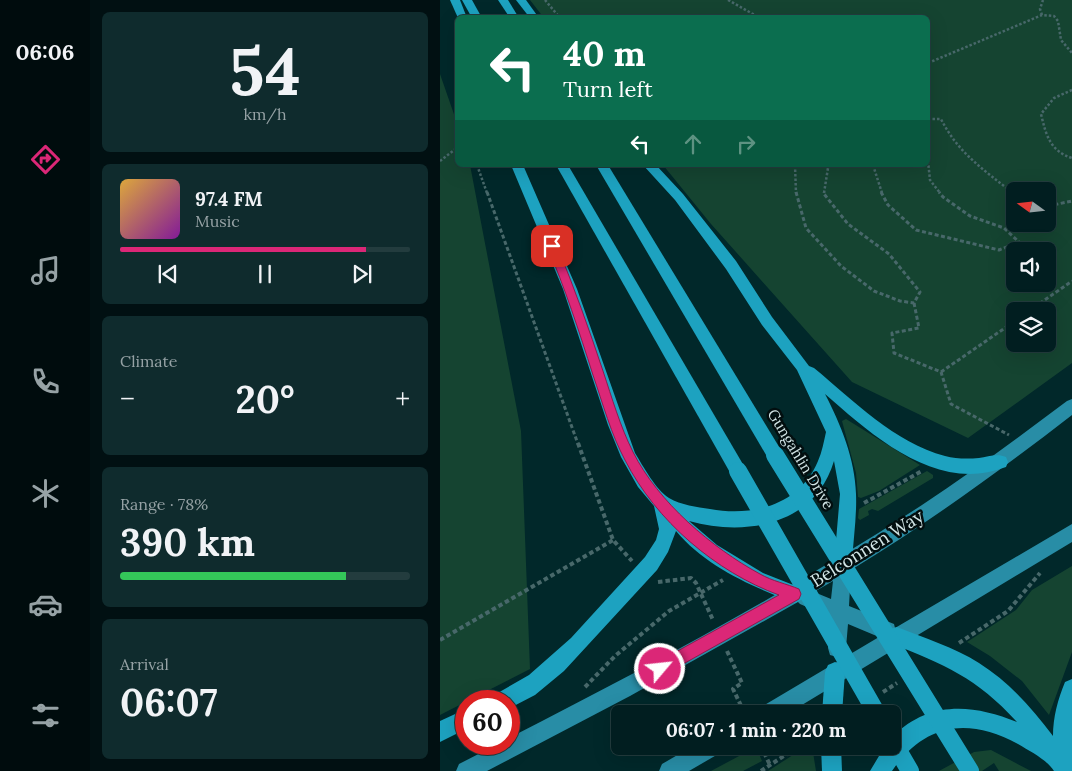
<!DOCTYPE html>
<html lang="en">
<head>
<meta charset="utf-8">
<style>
  :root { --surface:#011e20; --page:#0f2b2d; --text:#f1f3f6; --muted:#96a2a5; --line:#233c3e; --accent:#db2777 }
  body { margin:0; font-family:Lora,serif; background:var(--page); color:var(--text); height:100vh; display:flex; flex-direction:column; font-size:19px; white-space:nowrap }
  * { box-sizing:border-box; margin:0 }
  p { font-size:16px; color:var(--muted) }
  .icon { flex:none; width:28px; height:28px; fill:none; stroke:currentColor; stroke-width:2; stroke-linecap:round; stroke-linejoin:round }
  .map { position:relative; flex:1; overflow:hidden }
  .details { display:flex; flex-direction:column; gap:12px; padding:12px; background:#011012; width:350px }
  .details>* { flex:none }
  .banner { position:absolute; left:15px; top:15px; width:475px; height:152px; border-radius:8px; box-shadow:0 5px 20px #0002,0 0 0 1px var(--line); background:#0b6e4f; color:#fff; overflow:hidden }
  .needle { width:32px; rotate:285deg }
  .buttons { position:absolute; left:566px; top:182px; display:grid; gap:10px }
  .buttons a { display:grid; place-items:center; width:50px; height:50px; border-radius:8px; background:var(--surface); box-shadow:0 5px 20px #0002,0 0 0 1px var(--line); font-size:25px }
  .speed { position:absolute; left:15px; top:690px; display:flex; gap:10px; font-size:25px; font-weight:700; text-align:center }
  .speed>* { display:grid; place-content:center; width:65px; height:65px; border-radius:50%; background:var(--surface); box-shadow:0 5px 20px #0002,0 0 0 1px var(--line); line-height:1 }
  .speed .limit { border:8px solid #d22; background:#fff; color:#111 }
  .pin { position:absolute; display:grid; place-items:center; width:42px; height:42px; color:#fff; margin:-21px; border-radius:10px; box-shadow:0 2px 8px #0006 }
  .me { position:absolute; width:55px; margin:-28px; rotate:62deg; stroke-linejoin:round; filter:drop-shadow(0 0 4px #0008) }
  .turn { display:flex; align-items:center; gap:18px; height:105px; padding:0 25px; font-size:22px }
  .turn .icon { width:65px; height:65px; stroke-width:2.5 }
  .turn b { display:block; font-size:35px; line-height:42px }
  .lanes { display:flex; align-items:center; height:48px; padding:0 25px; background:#0003; justify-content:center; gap:25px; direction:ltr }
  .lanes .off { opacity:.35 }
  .big { font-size:38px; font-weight:800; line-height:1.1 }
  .details .tile { flex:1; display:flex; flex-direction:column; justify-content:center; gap:8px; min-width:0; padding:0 18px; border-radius:8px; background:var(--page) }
  .details .dial { align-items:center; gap:0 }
  .dial b { font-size:65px; line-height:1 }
  .song { display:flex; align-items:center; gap:15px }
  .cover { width:60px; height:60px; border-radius:8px; background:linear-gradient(135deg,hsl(40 70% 55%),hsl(290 70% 35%)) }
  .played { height:5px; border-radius:2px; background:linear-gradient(90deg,var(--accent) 85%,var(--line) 85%) }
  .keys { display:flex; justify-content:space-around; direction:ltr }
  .heat { display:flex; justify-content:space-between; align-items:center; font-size:28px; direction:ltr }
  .charge { height:8px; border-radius:4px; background:linear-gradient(90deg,#34c759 78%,var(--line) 0) }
  .trip { position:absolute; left:171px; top:705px; width:290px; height:50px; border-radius:8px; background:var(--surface); box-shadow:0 5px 20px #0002,0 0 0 1px var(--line); font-weight:800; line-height:50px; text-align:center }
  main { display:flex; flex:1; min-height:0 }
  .dock { display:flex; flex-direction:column; width:90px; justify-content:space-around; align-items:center; background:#000c0d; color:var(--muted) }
  .dock .icon { width:35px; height:35px }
  .dock .active { color:var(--accent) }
  .dock b { font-size:22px; color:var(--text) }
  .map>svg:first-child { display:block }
  .green { fill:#154431; fill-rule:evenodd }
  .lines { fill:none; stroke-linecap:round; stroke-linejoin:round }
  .path-far2 { stroke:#48686a; stroke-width:2.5; stroke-dasharray:2.5 2; stroke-linecap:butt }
  .path-far1 { stroke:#48686a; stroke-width:3; stroke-dasharray:4 2.5; stroke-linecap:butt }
  .path { stroke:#48686a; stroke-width:4; stroke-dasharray:4.5 3; stroke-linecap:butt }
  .primary { fill:#288da6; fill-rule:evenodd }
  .highway { fill:#1da2c0; fill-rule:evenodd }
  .highway-bridge { stroke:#1da2c0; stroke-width:18 }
  .route { fill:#db2777; stroke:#8e194d }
  .labels { text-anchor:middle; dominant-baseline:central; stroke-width:5; stroke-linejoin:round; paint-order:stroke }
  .street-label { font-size:15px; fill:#d2e5e6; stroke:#020e0f }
  .near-street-label { font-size:18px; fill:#d2e5e6; stroke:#020e0f }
</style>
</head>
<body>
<main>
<nav class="dock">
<b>06:06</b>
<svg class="icon active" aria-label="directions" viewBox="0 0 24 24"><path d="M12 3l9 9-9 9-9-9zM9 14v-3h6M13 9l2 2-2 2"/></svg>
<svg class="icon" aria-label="music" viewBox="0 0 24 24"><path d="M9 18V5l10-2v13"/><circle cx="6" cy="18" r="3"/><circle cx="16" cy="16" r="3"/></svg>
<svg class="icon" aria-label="phone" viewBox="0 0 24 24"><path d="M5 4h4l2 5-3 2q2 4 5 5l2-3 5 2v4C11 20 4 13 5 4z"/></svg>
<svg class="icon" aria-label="climate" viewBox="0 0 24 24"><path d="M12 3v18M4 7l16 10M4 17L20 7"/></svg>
<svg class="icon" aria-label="car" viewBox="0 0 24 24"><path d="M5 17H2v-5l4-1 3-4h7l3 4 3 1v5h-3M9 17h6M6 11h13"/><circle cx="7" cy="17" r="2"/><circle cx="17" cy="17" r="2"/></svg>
<svg class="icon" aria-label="filters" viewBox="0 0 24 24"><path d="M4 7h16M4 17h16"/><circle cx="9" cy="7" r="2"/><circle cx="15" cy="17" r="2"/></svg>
</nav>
<section class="details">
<div class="tile dial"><b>54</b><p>km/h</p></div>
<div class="tile">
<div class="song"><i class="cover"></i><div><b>97.4 FM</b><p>Music</p></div></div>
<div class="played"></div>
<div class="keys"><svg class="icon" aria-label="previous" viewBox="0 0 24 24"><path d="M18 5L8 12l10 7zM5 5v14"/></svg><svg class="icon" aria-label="pause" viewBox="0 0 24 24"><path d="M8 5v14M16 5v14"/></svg><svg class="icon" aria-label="next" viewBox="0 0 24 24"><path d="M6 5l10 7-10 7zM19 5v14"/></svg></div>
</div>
<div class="tile"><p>Climate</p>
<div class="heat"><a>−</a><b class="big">20°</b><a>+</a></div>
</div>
<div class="tile"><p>Range · 78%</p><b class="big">390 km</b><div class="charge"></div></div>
<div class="tile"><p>Arrival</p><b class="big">06:07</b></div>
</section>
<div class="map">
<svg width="632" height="771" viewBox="0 0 632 771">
  <rect width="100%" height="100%" fill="#01282a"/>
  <g class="green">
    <path d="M90,0h542v363l-104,75 -116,-56 -141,-158 -48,-59h265v-147h-384zM608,191v33h-33v-33zM608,251v33h-33v-33zM608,311v33h-33v-33z"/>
    <polygon points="0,74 17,123 18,165 30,165 81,431 90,669 0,715"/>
    <polygon points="406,419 480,465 439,491 421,498 418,497 416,473 402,421"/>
    <polygon points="487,471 493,475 493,478 438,511 432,509 428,511 429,515 420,520 418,518 419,509"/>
    <polygon points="632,566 632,652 609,715 582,681 550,656 527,642 576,610 592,590"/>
    <polygon points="367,746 372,746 376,771 328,771"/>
    <polygon points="316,747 322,761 303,771 271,771"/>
    <polygon points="551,750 591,771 559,771 554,763 542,771 499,771 534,752"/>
  </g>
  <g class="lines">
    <g class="path-far2">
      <polyline points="105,0 120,18"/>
      <polyline points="288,0 320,18"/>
      <polyline points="602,15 600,9 603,0"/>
      <polyline points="488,63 602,15 614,16 618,21 621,40 632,53"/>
      <path d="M632,90l-18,8 -13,16c5,21 9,37 31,44"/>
      <path d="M488,119h13c17,34 43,51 72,74"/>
      <polyline points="0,161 18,147"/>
      <polyline points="488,161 490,180 500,193"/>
      <polyline points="37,165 47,193"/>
      <polyline points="355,165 356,193"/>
      <polyline points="433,165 442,193"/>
      <polyline points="384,193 388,168 391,165"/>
    </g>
    <g class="path-far1">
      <polyline points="47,192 138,444"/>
      <polyline points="356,192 366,228 401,266 434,291 460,301 474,303 480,292 449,254 408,224 384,194 384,192"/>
      <polyline points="441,192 448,205 476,230 559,250 579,242 564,228 530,216 503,197 499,192"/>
      <polyline points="571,192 575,195"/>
      <polyline points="608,206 632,201"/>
      <polyline points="474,303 479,328 452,333 454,353 501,372 511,404 569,435"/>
      <polyline points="589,311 632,281"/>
      <polyline points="501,372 575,321"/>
    </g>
    <g class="path">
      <polyline points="138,443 173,540 192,561"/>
      <polyline points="424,503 482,471"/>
      <polyline points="218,582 251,578 256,583 273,620"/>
      <polyline points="0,640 173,540"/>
      <polyline points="519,643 568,611 600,573"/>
      <polyline points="287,651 302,683 293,689 305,714"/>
      <polyline points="145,687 175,656 229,611 283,580"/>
      <polyline points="443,692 457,683"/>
      <polyline points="321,746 330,765"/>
      <polyline points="321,771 359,746"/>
    </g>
    <g class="primary">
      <path d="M632,399v16c-71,55 -144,108 -221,155l-2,36 45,18 1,4 177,-104v18l-285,172h-29l3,-7 118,-70 -31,-13 -2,24 -2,7 -7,2 -7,-2 -2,-7 2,-31 -30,-13 -2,-2 -168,94 -143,75h-31l3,-7 39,-20h11v-6c141,-72 281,-147 413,-233 50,-33 97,-68 145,-104zM393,581l-2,18 -17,-7z"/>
      <polygon points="253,746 283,746 280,753 249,771 219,771 222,764"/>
    </g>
    <g class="highway">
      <polygon points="10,0 20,0 27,18 18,18"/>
      <polygon points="22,0 32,0 42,18 32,18"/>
      <polygon points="58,0 68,0 79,18 70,18"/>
      <polygon points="76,0 86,0 99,18 90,18"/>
      <path d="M71,165h12l54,124 58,164c8,13 21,37 34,45 12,7 28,9 41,11 43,8 90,-4 108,-48 4,-9 6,-20 8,-29l-29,-62 -35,-45 -36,-56 -51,-69 -32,-35h13l27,29 53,67 36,56 37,49 5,2c39,32 81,75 131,88 11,3 23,3 34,2 9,-1 18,-5 27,-1l2,5 -2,5c-69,27 -133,-31 -181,-73 16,31 30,65 31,100 1,23 -3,47 -4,70l-3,6 -6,3 -6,-3 -3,-6 6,-70 -6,-33c-19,64 -88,76 -145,60l28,24 46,28 38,15 3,6 -3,6 -6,3c-42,-16 -89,-36 -119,-72l-8,21 -11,18 -93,101 -29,24 -25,13 -1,-7h-16l3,-7 33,-19 42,-37 74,-81 11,-17 3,-11 -5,-23 -16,-19 -17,-30 -13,-32 -45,-136z"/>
      <polygon points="116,165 128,165 304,466 306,471 304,476 298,479 292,476"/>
      <polygon points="156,165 168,165 341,450 343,455 341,460 335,462 329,460"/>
      <path d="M457,627c27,11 57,20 82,36 30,19 53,45 74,73 0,-19 5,-37 12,-54l7,-3v92h-18c-8,-12 -23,-19 -36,-27 -50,-27 -93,-21 -126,27h-22l15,-25h7v-9c37,-37 81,-33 125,-15 -41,-45 -72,-57 -127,-79l-2,-7 2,-7z"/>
      <polygon points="395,662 402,665 405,672 402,714 382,714 385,672 388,665"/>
      <polygon points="26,709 26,729 0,742 0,721"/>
      <polygon points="381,746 401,746 402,771 382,771"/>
    </g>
    <g class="highway-bridge">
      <polyline points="335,455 530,771"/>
      <polyline points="298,471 437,714"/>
      <polyline points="452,740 470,771"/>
    </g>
  </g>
  <path class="route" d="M112,242l5,4c17,41 32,83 46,125 9,27 17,55 30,81 25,50 79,96 127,122 12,7 27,10 39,15l2,5 -2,5 -139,78 -6,-3 -2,-5 2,-5 125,-69c-63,-23 -123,-74 -154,-135 -14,-26 -22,-56 -32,-85 -14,-44 -28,-87 -46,-129z"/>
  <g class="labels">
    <g class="street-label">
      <text transform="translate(361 459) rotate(59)">Gungahlin Drive</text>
    </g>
    <g class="near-street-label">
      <text transform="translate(427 548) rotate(-32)">Belconnen Way</text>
    </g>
  </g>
</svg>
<div class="buttons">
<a><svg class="needle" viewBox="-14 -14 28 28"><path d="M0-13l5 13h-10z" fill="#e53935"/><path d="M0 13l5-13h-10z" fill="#96a2a5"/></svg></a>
<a><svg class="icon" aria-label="sound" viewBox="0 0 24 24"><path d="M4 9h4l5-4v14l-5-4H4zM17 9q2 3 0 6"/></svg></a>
<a><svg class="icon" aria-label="layers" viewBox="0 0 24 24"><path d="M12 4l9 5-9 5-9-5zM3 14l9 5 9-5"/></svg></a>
</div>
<div class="speed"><div class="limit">60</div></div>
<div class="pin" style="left:112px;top:246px;background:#d93025"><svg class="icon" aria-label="arrive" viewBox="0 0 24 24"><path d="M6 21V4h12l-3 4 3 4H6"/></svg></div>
<svg class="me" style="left:220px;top:669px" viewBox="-20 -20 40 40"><circle r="17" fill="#db2777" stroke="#fff" stroke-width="3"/><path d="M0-11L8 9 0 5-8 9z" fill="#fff"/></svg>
<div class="trip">06:07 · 1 min · 220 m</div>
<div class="banner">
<div class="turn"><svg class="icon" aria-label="left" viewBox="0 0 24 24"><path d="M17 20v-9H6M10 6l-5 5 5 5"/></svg><div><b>40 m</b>Turn left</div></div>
<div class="lanes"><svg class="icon" aria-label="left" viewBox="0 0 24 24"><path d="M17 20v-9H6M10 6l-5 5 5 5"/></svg><svg class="icon off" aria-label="ahead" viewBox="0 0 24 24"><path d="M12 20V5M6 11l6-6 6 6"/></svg><svg class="icon off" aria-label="right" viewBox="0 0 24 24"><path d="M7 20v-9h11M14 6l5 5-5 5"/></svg></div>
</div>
</div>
</main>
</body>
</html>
